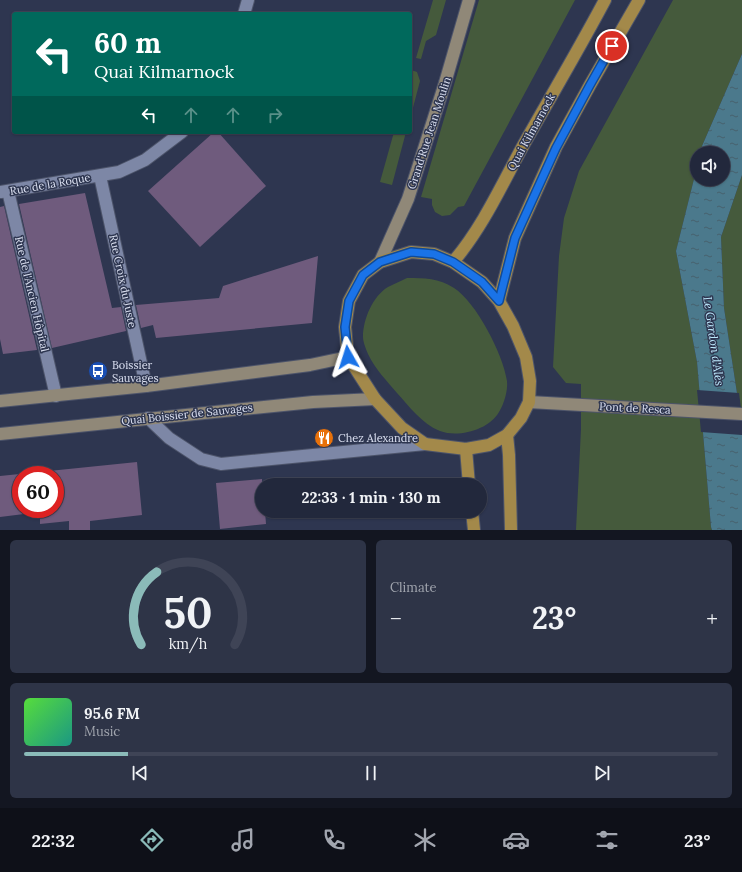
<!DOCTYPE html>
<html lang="en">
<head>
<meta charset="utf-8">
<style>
  :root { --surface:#22283c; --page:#2e3447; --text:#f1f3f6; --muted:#a2a6af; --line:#3f4456; --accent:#8bbbb9 }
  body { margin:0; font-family:Lora,serif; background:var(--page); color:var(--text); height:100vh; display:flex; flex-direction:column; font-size:15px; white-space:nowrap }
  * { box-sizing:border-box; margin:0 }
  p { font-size:13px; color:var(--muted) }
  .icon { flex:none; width:22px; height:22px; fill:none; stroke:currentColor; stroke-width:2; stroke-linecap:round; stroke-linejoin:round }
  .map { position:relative; height:530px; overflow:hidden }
  .sheet { display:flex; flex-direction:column; gap:10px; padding:10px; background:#131621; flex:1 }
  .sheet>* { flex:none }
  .guide { position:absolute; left:12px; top:12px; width:400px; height:122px; border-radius:4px; box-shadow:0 1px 3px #0004,0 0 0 1px var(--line); background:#00695c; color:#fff; overflow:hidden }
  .fabs { position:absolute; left:690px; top:146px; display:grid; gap:8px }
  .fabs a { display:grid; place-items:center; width:40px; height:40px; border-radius:50%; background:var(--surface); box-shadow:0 1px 3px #0004,0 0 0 1px var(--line); font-size:20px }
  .speed { position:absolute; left:12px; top:466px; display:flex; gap:8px; font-size:20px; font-weight:700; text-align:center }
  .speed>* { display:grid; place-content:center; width:52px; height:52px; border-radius:50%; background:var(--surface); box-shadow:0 1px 3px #0004,0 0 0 1px var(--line); line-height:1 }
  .speed .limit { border:6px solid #d22; background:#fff; color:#111 }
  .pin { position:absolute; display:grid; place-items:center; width:34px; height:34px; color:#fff; margin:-17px; border:2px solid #fff; border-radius:50%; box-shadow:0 1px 4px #0007 }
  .me { position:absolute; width:44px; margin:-22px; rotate:354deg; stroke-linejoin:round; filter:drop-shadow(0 0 3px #0008) }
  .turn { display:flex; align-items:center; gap:14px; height:84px; padding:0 16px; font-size:18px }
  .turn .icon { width:52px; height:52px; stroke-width:2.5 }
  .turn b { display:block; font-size:28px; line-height:34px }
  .lanes { display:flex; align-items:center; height:38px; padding:0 16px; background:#0003; justify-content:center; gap:20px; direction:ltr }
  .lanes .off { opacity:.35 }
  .big { font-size:30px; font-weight:700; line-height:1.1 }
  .sheet .widget { flex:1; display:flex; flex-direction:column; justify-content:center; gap:6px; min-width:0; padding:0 14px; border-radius:6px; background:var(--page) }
  .sheet .dial { align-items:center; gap:0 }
  .dial svg { height:104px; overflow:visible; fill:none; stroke:var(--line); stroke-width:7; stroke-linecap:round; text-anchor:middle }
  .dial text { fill:var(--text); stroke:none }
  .song { display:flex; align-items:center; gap:12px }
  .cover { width:48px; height:48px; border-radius:6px; background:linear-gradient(135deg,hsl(110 70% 55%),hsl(170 70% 35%)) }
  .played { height:4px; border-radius:2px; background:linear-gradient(90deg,var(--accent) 15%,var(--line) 15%) }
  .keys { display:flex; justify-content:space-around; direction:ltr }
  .heat { display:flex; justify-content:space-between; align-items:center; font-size:22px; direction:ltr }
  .sheet .tiles { flex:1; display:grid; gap:10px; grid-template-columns:1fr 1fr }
  .widget:last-child { grid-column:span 2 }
  .trip { position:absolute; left:255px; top:478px; width:232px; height:40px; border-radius:20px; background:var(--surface); box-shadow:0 1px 3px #0004,0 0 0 1px var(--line); font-weight:700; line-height:40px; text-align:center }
  .tabs { display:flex; height:64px; justify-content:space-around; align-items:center; background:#0e1018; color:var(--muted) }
  .tabs .icon { width:28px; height:28px }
  .tabs .current { color:var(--accent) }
  .tabs b { font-size:18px; color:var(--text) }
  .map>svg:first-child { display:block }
  .green { fill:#455a3c }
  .water { fill:url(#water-ripples) }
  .pier { fill:#2e3650 }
  .building { fill:#6f5b7d; fill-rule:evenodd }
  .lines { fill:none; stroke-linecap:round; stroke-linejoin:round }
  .lane-casing { stroke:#4d546a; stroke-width:14 }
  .street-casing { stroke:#4d546a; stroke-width:14 }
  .secondary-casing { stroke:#4d546a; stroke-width:14 }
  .primary-casing { stroke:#4d546a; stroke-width:14 }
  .lane { stroke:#7d87a6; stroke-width:12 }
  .street { stroke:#7d87a6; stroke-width:12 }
  .secondary { stroke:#908878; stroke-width:12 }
  .primary { stroke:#a3894a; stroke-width:12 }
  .route-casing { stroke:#114b97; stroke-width:10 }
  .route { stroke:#1a73e8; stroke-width:7 }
  .labels { text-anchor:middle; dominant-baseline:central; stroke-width:3; stroke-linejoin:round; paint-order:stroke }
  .street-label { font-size:11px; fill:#dbe0f1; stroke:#2e3650 }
  .poi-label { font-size:11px; fill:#dbe0f1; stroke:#2e3650; text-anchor:start }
  .water-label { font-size:12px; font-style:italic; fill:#bbe7fb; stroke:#2e3650 }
</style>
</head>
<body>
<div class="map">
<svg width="742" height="530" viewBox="0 0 742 530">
  <defs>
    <pattern id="water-ripples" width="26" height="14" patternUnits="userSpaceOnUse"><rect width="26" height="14" fill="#4b798c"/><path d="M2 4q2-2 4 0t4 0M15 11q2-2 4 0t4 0" fill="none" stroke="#47616d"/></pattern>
  </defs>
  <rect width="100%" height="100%" fill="#2e3650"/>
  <g class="green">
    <polygon points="433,0 446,0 436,35 426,41 421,59 416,58"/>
    <polygon points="479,0 575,0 464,206 458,207 450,215 442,216 435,212 432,205 432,199 421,197"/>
    <polygon points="673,0 742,0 742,54 702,146 701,153 697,153 697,167 676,251 697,362 711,527 712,530 576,530 581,429 581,384 566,383 553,367 559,256 564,218 579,171"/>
    <polygon points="411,70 417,72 420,81 410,119"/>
    <polygon points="394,132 406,132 392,185 380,182"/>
    <polygon points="742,175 742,426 724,308 721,237"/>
    <path d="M407,278c17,0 32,0 47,10 22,14 49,66 53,93 1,10 -3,23 -8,31 -10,18 -41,26 -59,19 -18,-7 -31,-25 -43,-38 -10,-12 -22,-24 -29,-39 -2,-5 -5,-12 -5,-17 0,-18 10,-41 25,-50 6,-3 13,-6 19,-9z"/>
  </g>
  <polygon class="water" points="742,54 742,175 721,237 724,308 742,426 742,530 712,530 711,527 697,362 676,251 697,167 697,179 723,179 723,153 701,153 702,146"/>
  <polygon class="pier" points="697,390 739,393 742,416 742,435 701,432"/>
  <g class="building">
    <polygon points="214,132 218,132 266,186 200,247 148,191"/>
    <polygon points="85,193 112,308 121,307 126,331 52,348 19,204"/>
    <polygon points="4,206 37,350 3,354 0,339 0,207"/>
    <polygon points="318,256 312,323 156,338 153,325 141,328 136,305 219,298 223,286"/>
    <path d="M137,462l5,53 -52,6v9h-21v-9l-29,3v-12l-40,5v-41zM21,475h34v34h-34z"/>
    <polygon points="262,479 262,511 265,511 266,524 220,529 216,483"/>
  </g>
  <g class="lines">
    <g class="lane-casing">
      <polyline id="lane" points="148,418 169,438 201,459 221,464 425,444"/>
    </g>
    <g class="street-casing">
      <g id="street">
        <polyline points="244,14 248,0"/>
        <polyline points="100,176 146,386"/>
        <polyline points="8,191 56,396"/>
        <polyline points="1,192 119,172 145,160 182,132"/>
      </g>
    </g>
    <g class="secondary-casing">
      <g id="secondary">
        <polyline points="380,262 408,199 445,83 469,0"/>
        <polyline points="0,401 146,386 310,365 348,357"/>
        <polyline points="529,402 742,414"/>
        <polyline points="0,434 313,402 375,399"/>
      </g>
    </g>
    <g class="primary-casing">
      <g id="primary">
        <polygon points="411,252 434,254 453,262 482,282 499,301 513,326 526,357 530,381 529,402 521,418 507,435 489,445 466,449 425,444 402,428 375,399 348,357 345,327 349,301 363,275 380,262"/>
        <path d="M453,262c30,-35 49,-78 71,-118 27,-48 55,-95 81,-144"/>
        <polyline points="499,301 515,238 556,147 590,85 639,0"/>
        <polyline points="507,435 509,455 511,530"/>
        <polyline points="466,449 469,485"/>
        <polyline points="472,511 474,530"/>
      </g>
    </g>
    <use href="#lane" class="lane"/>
    <use href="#street" class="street"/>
    <use href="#secondary" class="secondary"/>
    <use href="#primary" class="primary"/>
  </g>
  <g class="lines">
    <g class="route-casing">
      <polyline id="route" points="348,357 345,327 349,301 363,275 380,262 411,252 434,254 453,262 482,282 499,301 515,238 556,148 590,85 612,46"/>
    </g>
    <use href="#route" class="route"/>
  </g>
  <defs>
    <g id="bus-disc" transform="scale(1)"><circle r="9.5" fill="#1a4fb4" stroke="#2e3650"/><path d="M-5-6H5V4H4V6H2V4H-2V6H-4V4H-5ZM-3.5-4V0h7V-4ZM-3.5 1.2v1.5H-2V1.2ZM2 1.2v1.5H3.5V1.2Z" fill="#fff"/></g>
    <g id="restaurant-disc" transform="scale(1)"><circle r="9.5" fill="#e8710a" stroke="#2e3650"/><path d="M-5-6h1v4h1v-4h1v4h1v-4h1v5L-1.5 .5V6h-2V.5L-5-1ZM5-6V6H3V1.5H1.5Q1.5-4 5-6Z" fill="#fff"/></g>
  </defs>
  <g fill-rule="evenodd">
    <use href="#bus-disc" x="98" y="371"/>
    <use href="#restaurant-disc" x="324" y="438"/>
  </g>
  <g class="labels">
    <g class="street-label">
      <text transform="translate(531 132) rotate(-61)">Quai Kilmarnock</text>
      <text transform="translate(429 133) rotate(-72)">Grand'Rue Jean Moulin</text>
      <text transform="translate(50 184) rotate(-10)">Rue de la Roque</text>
      <text transform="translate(123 281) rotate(78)">Rue Croix du Juste</text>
      <text transform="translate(32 294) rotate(77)">Rue de l'Ancien Hôpital</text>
      <text transform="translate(635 408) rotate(3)">Pont de Resca</text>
      <text transform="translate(187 414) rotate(-6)">Quai Boissier de Sauvages</text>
    </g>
    <g class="poi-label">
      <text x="112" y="365">Boissier<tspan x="112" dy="13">Sauvages</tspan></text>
      <text x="338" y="438">Chez Alexandre</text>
    </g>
    <g class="water-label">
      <text transform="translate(714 341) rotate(82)">Le Gardon d'Alès</text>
    </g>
  </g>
</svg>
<div class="fabs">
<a><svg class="icon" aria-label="sound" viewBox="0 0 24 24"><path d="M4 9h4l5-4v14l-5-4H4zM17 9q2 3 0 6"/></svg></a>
</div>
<div class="speed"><div class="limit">60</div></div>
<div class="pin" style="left:612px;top:46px;background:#d93025"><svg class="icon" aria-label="arrive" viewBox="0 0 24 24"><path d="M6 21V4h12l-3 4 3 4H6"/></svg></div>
<svg class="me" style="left:348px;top:357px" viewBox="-20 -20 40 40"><path d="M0-17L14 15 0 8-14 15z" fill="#1a73e8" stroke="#fff" stroke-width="4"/></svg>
<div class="trip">22:33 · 1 min · 130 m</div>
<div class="guide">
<div class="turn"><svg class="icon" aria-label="left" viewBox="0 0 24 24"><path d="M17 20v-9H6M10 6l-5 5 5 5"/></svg><div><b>60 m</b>Quai Kilmarnock</div></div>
<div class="lanes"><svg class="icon" aria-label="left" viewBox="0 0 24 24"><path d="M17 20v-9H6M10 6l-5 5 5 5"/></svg><svg class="icon off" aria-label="ahead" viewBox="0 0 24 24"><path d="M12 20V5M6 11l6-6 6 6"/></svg><svg class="icon off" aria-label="ahead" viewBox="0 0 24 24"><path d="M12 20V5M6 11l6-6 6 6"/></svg><svg class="icon off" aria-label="right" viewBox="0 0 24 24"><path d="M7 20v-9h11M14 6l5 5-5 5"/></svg></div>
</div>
</div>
<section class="sheet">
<div class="tiles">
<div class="widget dial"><svg viewBox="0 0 100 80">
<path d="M14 69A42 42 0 1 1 86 69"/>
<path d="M14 69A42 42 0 0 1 26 13" stroke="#8bbbb9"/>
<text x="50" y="56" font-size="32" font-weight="700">50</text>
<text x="50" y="72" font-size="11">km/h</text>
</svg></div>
<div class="widget"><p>Climate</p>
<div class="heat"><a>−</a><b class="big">23°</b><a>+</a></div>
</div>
<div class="widget">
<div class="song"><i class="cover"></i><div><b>95.6 FM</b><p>Music</p></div></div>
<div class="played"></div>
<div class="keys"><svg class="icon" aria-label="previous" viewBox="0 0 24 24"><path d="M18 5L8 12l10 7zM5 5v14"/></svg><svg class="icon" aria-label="pause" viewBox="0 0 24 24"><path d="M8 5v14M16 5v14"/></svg><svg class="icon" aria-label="next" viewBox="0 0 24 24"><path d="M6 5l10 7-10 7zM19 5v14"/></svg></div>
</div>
</div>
</section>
<nav class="tabs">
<b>22:32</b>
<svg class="icon current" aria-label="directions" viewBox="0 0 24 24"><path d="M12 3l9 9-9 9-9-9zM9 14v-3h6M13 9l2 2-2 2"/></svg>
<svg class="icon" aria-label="music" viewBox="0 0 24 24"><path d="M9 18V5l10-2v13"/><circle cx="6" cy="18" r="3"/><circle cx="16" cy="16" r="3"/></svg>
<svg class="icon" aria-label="phone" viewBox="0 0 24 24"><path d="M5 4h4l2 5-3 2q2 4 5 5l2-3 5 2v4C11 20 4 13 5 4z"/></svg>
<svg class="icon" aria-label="climate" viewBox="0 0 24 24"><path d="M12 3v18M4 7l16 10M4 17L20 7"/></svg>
<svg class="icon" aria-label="car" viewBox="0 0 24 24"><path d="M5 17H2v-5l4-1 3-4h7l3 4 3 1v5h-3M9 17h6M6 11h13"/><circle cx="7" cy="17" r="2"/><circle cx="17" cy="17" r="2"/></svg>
<svg class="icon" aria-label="filters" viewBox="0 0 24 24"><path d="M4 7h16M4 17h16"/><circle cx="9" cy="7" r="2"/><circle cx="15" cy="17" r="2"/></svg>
<b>23°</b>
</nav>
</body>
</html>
